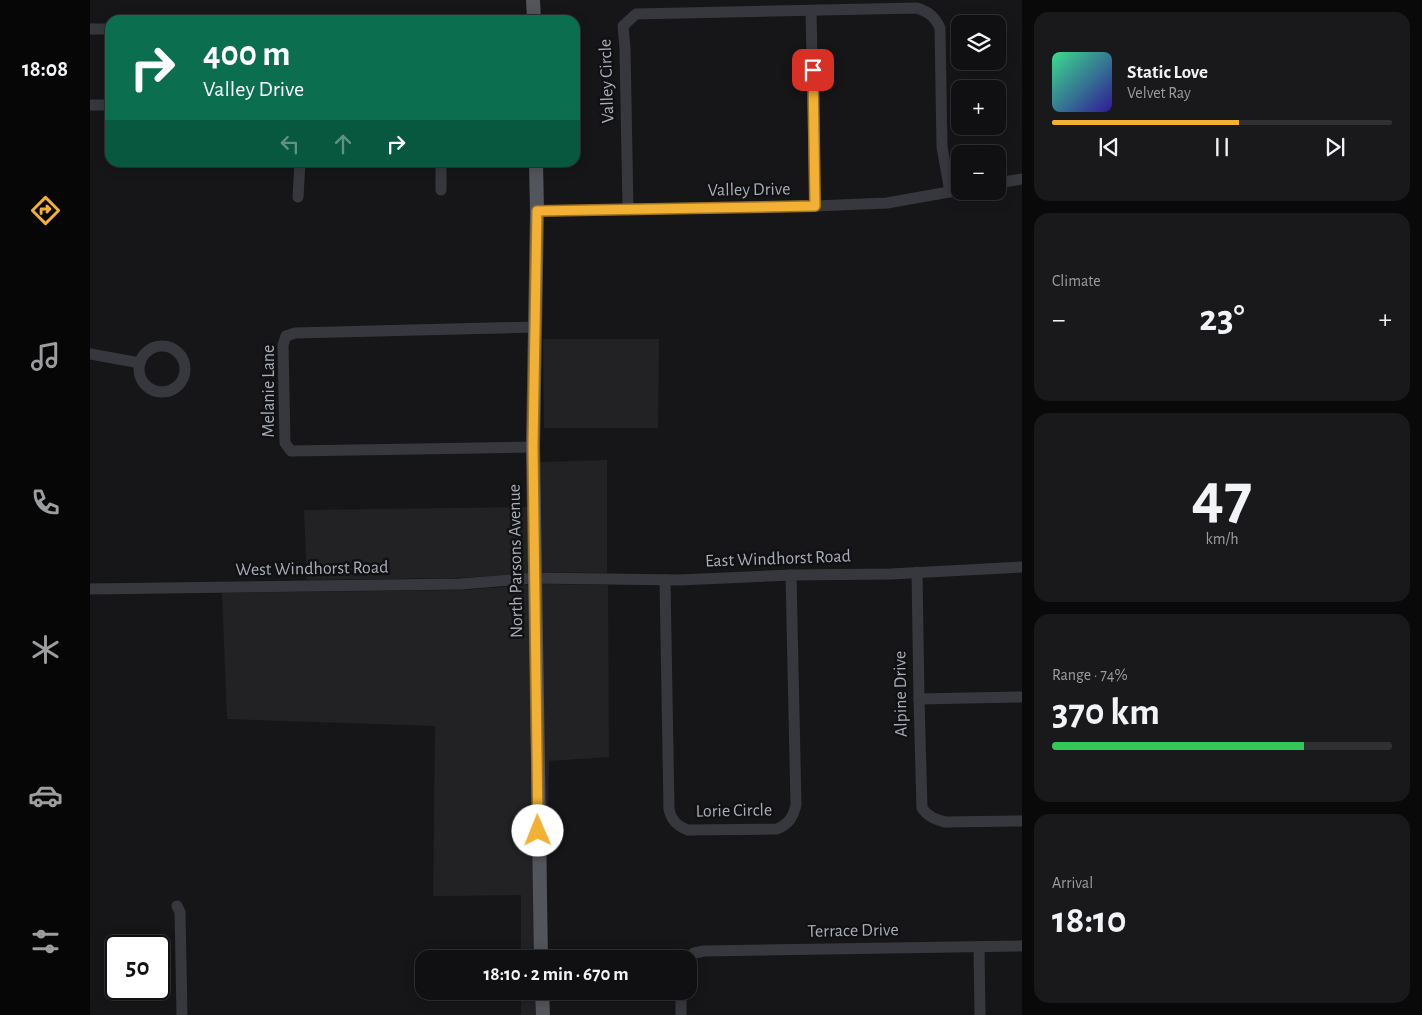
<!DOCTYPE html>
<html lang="en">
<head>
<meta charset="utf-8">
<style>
  :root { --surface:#101012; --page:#19191b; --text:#f1f3f6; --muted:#9c9d9f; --line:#303032; --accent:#f2b134 }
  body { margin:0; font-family:"Alegreya Sans",sans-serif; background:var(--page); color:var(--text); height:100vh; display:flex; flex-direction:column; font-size:19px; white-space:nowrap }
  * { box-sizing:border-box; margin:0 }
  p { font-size:16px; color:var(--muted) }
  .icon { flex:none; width:28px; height:28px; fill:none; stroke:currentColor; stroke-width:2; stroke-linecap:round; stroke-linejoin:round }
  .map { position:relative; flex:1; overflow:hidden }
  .drawer { display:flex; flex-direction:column; gap:12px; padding:12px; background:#09090a; width:400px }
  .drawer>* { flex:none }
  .guide { position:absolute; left:15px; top:15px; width:475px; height:152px; border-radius:15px; box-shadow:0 2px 12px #0003,0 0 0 1px var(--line); background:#0b6e4f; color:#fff; overflow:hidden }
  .fabs { position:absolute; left:861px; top:15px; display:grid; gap:10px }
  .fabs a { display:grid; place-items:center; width:55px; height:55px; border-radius:10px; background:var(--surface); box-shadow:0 2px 12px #0003,0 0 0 1px var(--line); font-size:25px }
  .speed { position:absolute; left:15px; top:935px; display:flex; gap:10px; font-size:25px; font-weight:700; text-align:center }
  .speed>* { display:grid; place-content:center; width:65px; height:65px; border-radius:50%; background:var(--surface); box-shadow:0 2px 12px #0003,0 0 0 1px var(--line); line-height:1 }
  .speed .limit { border:2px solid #111; border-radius:8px; background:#fff; color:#111 }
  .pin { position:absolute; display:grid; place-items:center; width:42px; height:42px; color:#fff; margin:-21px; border-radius:10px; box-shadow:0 2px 8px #0006 }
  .me { position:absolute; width:55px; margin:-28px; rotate:359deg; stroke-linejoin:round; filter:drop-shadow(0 0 4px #0008) }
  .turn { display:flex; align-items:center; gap:18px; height:105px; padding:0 15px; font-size:22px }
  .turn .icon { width:65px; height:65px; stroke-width:2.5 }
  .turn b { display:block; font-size:35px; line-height:42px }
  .lanes { display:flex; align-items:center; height:48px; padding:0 15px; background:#0003; justify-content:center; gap:25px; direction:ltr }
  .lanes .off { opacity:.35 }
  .big { font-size:38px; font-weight:700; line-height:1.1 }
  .drawer .widget { flex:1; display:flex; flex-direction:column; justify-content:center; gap:8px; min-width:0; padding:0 18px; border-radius:15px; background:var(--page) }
  .drawer .dial { align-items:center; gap:0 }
  .dial b { font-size:65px; line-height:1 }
  .song { display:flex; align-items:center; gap:15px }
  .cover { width:60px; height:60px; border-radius:8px; background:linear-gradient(135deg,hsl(150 70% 55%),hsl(250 70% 35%)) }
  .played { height:5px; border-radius:2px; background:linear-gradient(90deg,var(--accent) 55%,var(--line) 55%) }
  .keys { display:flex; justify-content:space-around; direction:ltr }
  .heat { display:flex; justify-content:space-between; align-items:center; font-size:28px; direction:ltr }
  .charge { height:8px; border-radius:4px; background:linear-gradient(90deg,#34c759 74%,var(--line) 0) }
  .trip { position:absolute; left:325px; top:950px; width:282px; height:50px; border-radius:15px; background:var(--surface); box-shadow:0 2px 12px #0003,0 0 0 1px var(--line); font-weight:700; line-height:50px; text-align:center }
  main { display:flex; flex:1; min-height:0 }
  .menu { display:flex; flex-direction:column; width:90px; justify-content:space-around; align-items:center; background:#060607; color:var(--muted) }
  .menu .icon { width:35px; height:35px }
  .menu .on { color:var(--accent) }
  .menu b { font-size:22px; color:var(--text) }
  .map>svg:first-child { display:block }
  .built { fill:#222225 }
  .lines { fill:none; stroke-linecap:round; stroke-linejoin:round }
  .minor { stroke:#37383d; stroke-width:11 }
  .major { stroke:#53555c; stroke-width:14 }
  .route-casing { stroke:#9d7322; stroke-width:12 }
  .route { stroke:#f2b134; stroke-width:9 }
  .labels { text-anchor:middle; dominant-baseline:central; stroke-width:5; stroke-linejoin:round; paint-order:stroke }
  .street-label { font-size:18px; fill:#a8adb8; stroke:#111113 }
</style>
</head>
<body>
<main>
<nav class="menu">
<b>18:08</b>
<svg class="icon on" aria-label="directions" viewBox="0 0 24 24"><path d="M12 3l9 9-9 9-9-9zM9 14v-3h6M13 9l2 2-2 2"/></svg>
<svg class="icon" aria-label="music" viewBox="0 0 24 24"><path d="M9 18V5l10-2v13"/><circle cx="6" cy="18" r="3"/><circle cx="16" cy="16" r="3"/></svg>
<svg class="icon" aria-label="phone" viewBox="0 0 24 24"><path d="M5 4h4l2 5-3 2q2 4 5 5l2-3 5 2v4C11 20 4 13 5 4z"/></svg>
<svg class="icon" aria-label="climate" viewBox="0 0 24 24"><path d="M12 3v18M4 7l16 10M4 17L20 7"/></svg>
<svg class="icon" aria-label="car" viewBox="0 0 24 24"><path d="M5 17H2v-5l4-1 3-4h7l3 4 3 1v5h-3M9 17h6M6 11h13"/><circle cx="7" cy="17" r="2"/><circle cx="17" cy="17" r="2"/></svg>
<svg class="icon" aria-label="filters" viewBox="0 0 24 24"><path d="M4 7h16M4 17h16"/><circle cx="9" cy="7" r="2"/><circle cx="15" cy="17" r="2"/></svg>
</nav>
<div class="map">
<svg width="932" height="1015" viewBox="0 0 932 1015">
  <rect width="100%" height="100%" fill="#161618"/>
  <g class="built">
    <polygon points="453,339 569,339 568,428 454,428"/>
    <polygon points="517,460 517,573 450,572 449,462"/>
    <polygon points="439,507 440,573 371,578 217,580 214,510"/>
    <polygon points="450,584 518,585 519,757 459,761 456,934"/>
    <polygon points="440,585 446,959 431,959 431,895 343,896 345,726 137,719 132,593 371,590"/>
    <polygon points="431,991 447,991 448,1015 431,1015"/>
  </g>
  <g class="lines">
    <g class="minor">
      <polyline points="721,11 725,206"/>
      <polyline points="0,29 20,29"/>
      <polyline points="0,105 20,105"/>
      <polyline points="351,162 351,190"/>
      <polyline points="908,183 932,179"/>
      <polyline points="208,197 210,162"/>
      <path d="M538,210l-3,-162 -2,-22 13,-12 281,-6c12,4 18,9 23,20l2,119 8,45"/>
      <polyline points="447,211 725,206 797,203 870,190"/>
      <circle cx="72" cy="369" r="23"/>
      <polyline points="0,354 50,363"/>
      <polyline points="443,447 201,451 195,443 193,345 196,336 205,333 445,327"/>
      <path d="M827,572l2,127 3,109c6,9 13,11 23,14l77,-1"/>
      <path d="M575,580l4,229c2,11 8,17 19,21l89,-1c12,-5 16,-12 19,-24l-5,-230"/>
      <polyline points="0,589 371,584 445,578 589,580 701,575 801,574 932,567"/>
      <polyline points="829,699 932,697"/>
      <polyline points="87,906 90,912 92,1015"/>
      <polyline points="889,947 890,1015"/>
      <polyline points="597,959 604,953 614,951 932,946"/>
      <polyline points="591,991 591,1015"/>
    </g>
    <g class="major">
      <polyline points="443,0 444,20"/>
      <polyline points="446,162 447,211 443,447 451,959"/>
      <polyline points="452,991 453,1015"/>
    </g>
  </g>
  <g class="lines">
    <g class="route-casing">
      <polyline id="route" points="448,831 443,447 447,211 725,206 723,70"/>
    </g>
    <use href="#route" class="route"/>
  </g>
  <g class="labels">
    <g class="street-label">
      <text transform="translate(517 81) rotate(-92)">Valley Circle</text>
      <text transform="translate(659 190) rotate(-1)">Valley Drive</text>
      <text transform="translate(179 391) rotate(-90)">Melanie Lane</text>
      <text transform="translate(688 559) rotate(-2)">East Windhorst Road</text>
      <text transform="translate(426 561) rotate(-91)">North Parsons Avenue</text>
      <text transform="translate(222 569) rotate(-1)">West Windhorst Road</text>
      <text transform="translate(811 694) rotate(-91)">Alpine Drive</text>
      <text transform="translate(644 811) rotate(-1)">Lorie Circle</text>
      <text transform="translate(763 931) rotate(-1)">Terrace Drive</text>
    </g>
  </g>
</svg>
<div class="fabs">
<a><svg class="icon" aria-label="layers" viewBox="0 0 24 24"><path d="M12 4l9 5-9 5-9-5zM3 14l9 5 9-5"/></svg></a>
<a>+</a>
<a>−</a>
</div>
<div class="speed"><div class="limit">50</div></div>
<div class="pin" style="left:723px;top:70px;background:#d93025"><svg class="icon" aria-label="arrive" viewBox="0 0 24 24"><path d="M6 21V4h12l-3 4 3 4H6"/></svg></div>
<svg class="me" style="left:448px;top:831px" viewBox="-20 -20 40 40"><circle r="19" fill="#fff"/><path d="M0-13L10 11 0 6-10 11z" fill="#f2b134"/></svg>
<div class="trip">18:10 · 2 min · 670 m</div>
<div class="guide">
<div class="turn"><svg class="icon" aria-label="right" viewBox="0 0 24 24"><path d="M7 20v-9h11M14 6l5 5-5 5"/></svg><div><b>400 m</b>Valley Drive</div></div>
<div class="lanes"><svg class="icon off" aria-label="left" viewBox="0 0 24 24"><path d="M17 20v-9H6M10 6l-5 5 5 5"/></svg><svg class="icon off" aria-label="ahead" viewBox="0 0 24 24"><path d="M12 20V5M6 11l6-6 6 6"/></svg><svg class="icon" aria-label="right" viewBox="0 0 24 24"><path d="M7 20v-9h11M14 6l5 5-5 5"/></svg></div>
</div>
</div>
<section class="drawer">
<div class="widget">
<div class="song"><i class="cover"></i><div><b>Static Love</b><p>Velvet Ray</p></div></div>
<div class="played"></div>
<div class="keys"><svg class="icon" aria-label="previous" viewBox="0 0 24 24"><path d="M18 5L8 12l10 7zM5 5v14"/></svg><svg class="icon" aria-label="pause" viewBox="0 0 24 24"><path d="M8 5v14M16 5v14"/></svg><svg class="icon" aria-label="next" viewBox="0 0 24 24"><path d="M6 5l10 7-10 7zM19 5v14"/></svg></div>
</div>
<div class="widget"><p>Climate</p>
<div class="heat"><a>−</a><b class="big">23°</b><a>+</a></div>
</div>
<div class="widget dial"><b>47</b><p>km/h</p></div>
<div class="widget"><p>Range · 74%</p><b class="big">370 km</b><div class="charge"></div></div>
<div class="widget"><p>Arrival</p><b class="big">18:10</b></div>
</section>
</main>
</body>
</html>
